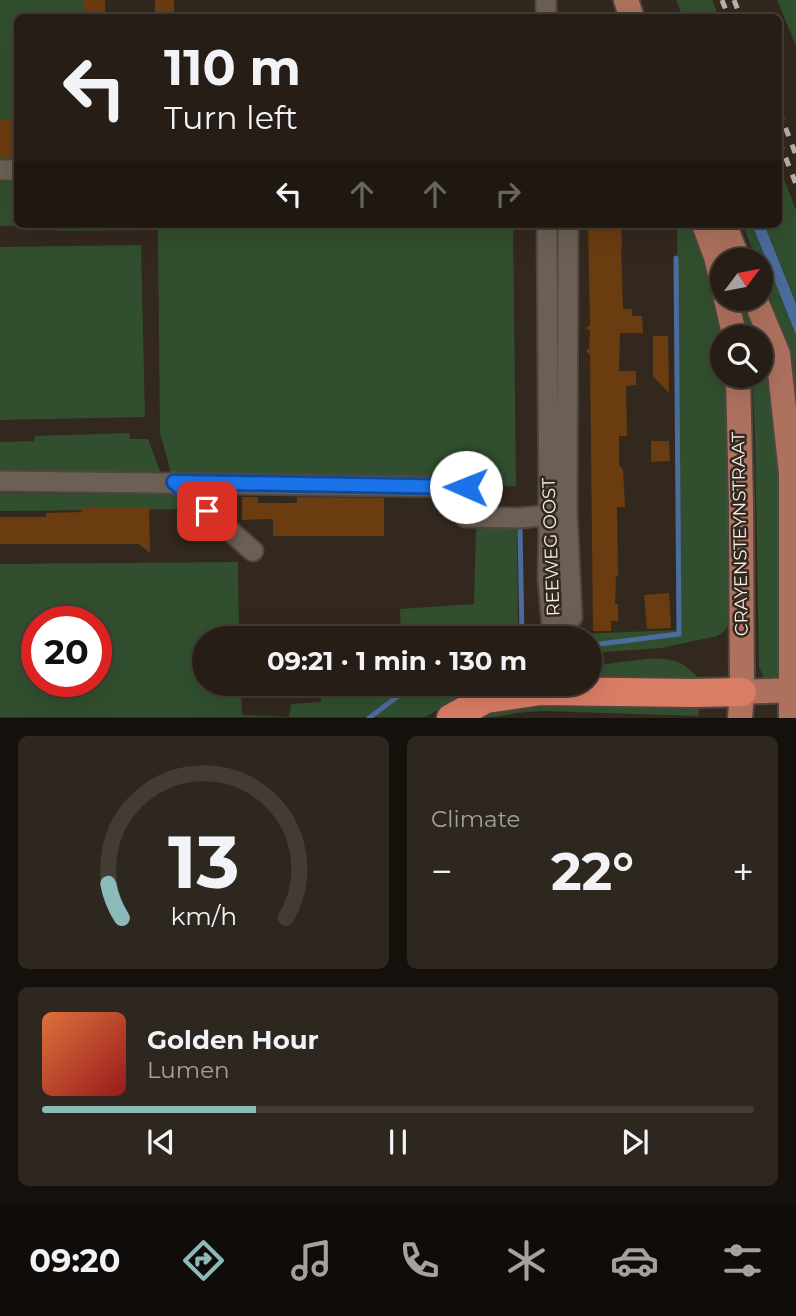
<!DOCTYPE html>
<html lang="en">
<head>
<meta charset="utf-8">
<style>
  :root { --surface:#261e16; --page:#2e271f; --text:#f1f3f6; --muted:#a4a2a1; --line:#423c35; --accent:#8bbbb9 }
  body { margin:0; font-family:Montserrat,sans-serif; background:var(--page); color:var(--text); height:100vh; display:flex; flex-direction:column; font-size:26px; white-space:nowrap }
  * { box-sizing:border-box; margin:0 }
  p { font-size:23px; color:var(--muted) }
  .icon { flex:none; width:38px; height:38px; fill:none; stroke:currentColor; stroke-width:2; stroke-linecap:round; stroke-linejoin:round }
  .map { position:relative; height:718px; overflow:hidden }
  .side { display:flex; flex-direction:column; gap:18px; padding:18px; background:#15100c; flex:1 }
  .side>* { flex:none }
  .hud { position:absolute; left:14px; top:14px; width:768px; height:214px; border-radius:10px; box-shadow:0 7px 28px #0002,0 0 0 2px var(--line); background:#261e16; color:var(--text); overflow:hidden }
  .needle { width:46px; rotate:58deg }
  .controls { position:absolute; left:710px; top:248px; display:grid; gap:14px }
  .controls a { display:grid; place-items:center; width:63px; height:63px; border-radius:50%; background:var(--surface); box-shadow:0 7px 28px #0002,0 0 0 2px var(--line); font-size:35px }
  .speed { position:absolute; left:21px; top:606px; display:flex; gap:14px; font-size:35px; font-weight:700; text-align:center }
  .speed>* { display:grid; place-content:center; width:91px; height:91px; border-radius:50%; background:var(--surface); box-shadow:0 7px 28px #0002,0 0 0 2px var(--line); line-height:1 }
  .speed .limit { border:10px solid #d22; background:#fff; color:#111 }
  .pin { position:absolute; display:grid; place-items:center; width:60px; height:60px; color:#fff; margin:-30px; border-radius:14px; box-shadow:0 4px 10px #0006 }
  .me { position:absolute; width:77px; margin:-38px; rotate:271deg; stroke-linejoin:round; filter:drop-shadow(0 0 5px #0008) }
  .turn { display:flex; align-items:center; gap:24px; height:147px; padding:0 35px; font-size:32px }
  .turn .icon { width:91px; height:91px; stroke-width:2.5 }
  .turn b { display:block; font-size:49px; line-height:60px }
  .lanes { display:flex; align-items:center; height:66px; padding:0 35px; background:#0003; justify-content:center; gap:35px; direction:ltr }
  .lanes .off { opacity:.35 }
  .big { font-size:52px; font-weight:700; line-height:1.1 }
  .side .widget { flex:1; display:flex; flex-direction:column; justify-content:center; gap:10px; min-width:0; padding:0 24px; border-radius:10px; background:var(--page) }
  .side .dial { align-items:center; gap:0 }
  .dial svg { height:182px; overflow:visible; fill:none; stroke:var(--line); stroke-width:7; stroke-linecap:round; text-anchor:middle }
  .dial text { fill:var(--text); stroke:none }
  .song { display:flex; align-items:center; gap:21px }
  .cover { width:84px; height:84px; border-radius:10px; background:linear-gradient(135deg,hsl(20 70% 55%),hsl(0 70% 35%)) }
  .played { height:7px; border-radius:4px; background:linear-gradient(90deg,var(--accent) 30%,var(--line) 30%) }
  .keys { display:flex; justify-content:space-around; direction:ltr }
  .heat { display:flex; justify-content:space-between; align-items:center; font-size:38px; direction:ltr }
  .side .tiles { flex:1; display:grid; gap:18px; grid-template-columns:1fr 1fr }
  .widget:last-child { grid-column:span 2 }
  .trip { position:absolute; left:192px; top:626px; width:410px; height:70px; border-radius:35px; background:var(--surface); box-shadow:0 7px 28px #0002,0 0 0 2px var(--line); font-weight:700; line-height:70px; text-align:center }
  .tabs { display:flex; height:112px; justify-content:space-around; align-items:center; background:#0f0c09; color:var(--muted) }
  .tabs .icon { width:49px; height:49px }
  .tabs .selected { color:var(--accent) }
  .tabs b { font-size:32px; color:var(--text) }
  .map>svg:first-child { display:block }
  .green { fill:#314f2e; fill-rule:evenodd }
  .water { fill:#4b6d9e }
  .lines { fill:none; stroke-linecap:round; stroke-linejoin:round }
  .stream { stroke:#4b6d9e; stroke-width:5 }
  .building { fill:#6b3c10 }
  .minor-casing { stroke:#4f463e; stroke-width:23 }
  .major-casing { stroke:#4f463e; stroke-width:28 }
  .highway-casing { stroke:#4f463e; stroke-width:32 }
  .minor { stroke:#6c6054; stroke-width:19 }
  .major { stroke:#ae715e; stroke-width:24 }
  .highway { stroke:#da7d65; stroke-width:28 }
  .rail { stroke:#b9b1a9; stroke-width:5; stroke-dasharray:9 9; stroke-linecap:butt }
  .route-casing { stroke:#114b97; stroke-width:18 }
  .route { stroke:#1a73e8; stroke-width:12 }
  .labels { text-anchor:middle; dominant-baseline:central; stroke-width:5; stroke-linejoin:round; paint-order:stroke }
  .street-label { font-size:18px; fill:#f5eee7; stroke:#33281e }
</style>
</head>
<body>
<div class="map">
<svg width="796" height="718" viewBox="0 0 796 718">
  <rect width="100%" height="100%" fill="#33281e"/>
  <g class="green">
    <polygon points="0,0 100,0 100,17 18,18 17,166 1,166 0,159"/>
    <polygon points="676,0 712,0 719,17 683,17"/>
    <polygon points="777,0 796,0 796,46"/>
    <polygon points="779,167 796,210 796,304 764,224 779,224"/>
    <polygon points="17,181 18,224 513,224 516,486 483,486 475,476 172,476 160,433 158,230 56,231 55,225 0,226 0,182"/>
    <polygon points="677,224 696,224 713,278 723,338 723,376 726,376 730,622 724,631 717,636 661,648 590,653 590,639 576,639 576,634 681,630 679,585"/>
    <polygon points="742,224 752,224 796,335 796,424 784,340 761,271 761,261 757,261"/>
    <polygon points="141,245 145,417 0,420 0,247"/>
    <polygon points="737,299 749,299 766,348 779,445 782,673 777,678 765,680 759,667 755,433 752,376 761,376 761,338 747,338"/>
    <polygon points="129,433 130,439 148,439 161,474 0,475 0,442 34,441 35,436"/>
    <polygon points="0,493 182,494 198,509 0,511"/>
    <polygon points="517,527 518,639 377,639 401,638 400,609 474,604 476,528"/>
    <path d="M238,562l1,77h-34v45h36l1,31 47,2 2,-13 30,-2 1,-18h171l-28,9 -39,24h-426v-153zM37,621h59v60h-59z"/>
    <path d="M646,659c27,-1 37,1 55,22h-111v-15z"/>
    <polygon points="524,701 700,707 698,716 544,711 525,712 495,717 469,718"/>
  </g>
  <polygon class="water" points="752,224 764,224 796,304 796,335"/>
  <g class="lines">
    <g class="stream">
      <polyline points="520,529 522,639"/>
      <polyline points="591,645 679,634 676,258"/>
      <polyline points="369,718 414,684"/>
    </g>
  </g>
  <g class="building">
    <rect x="84" y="0" width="21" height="18"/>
    <rect x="155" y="0" width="19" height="18"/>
    <rect x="0" y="120" width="18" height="38"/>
    <polygon points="588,224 621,224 622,246 621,246 623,309 632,309 632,316 642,316 643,333 620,333 619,371 636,371 636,385 626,386 627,436 619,436 619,465 623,470 625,507 617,507 618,576 616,576 615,604 618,604 618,621 611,621 611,631 593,631 590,355 586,351 589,348 590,331 586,328 590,325"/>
    <polygon points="653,336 668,336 669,393 653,376"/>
    <polygon points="651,441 669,441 670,461 651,462"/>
    <polygon points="242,497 258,497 258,503 297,503 297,497 384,498 384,536 273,536 273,519 242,520"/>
    <polygon points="81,507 149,507 150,553 139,544 0,544 0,517 46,517 46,513 82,512"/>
    <polygon points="669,593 671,628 647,629 644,595"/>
  </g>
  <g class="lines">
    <g class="minor-casing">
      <g id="minor">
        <polyline points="546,18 546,0"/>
        <polyline points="0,170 18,170"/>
        <polyline points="547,224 549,515 548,579 552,625 572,617 567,512 568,224"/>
        <polyline points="0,481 466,487 465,517 520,518 549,515"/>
        <polyline points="174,482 253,551"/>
      </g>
    </g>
    <g class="major-casing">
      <g id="major">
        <polyline points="626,0 632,18"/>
        <polyline points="704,224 716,257 723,285"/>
        <polyline points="724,224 739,261"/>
        <polyline points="726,299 735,338"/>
        <polyline points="755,299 778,354 791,473 791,718"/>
        <polyline points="738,376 741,504 742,692 740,718"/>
        <polyline points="742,692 791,690"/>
      </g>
    </g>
    <g class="highway-casing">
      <polyline id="highway" points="451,718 486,699 541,691 694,693 742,692"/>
    </g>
    <use href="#minor" class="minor"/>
    <use href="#major" class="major"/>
    <use href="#highway" class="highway"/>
    <g class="rail">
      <polyline points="722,0 729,18"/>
      <polyline points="734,0 741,18"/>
      <polyline points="779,111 796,155"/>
      <polyline points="779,141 796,184"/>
    </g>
  </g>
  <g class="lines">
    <g class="route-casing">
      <polyline id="route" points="207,511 174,482 466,487"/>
    </g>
    <use href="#route" class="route"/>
  </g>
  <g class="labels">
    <g class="street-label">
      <text transform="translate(740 534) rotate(-91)">CRAYENSTEYNSTRAAT</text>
      <text transform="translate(551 547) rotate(-92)">REEWEG OOST</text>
    </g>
  </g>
</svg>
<div class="controls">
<a><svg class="needle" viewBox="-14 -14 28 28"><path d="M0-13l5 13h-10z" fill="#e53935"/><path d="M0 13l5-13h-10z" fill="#a4a2a1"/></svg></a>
<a><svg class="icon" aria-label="search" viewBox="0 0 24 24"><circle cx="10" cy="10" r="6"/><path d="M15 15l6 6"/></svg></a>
</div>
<div class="speed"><div class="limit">20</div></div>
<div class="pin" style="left:207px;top:511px;background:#d93025"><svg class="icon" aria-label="arrive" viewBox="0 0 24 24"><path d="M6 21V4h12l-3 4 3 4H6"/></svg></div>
<svg class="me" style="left:466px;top:487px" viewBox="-20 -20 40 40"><circle r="19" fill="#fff"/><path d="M0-13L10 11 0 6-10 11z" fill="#1a73e8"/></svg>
<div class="trip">09:21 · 1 min · 130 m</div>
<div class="hud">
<div class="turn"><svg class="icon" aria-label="left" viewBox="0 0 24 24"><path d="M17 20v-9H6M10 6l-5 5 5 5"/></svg><div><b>110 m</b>Turn left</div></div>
<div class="lanes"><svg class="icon" aria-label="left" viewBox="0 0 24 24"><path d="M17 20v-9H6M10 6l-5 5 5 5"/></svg><svg class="icon off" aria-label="ahead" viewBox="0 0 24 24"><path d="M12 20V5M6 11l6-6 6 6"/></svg><svg class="icon off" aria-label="ahead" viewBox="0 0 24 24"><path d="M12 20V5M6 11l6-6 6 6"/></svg><svg class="icon off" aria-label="right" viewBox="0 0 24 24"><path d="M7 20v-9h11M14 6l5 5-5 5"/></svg></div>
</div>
</div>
<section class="side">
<div class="tiles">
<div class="widget dial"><svg viewBox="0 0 100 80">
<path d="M14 69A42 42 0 1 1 86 69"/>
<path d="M14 69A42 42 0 0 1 8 54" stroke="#8bbbb9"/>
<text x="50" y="56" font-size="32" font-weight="700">13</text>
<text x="50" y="72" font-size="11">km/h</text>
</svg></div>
<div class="widget"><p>Climate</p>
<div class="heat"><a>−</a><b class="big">22°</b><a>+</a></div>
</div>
<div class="widget">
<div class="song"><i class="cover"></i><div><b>Golden Hour</b><p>Lumen</p></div></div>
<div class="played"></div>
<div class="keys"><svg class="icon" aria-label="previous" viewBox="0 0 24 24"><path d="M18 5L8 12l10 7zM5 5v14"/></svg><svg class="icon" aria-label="pause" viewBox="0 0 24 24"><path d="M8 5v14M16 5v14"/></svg><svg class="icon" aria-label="next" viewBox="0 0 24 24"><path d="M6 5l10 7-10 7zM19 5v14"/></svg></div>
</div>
</div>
</section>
<nav class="tabs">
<b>09:20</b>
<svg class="icon selected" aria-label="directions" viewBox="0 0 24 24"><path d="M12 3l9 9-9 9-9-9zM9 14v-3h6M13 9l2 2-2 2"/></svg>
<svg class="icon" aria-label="music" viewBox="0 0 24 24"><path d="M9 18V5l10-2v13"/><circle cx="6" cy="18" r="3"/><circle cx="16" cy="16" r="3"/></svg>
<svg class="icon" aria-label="phone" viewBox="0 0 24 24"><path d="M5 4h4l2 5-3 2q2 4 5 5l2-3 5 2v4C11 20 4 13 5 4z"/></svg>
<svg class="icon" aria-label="climate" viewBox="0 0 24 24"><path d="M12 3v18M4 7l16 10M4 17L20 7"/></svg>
<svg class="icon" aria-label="car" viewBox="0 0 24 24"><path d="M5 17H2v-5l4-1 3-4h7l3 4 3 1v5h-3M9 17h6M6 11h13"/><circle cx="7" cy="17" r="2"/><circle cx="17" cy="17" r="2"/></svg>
<svg class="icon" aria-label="filters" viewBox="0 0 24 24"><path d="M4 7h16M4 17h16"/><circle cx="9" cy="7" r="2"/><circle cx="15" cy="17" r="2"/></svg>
</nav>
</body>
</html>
